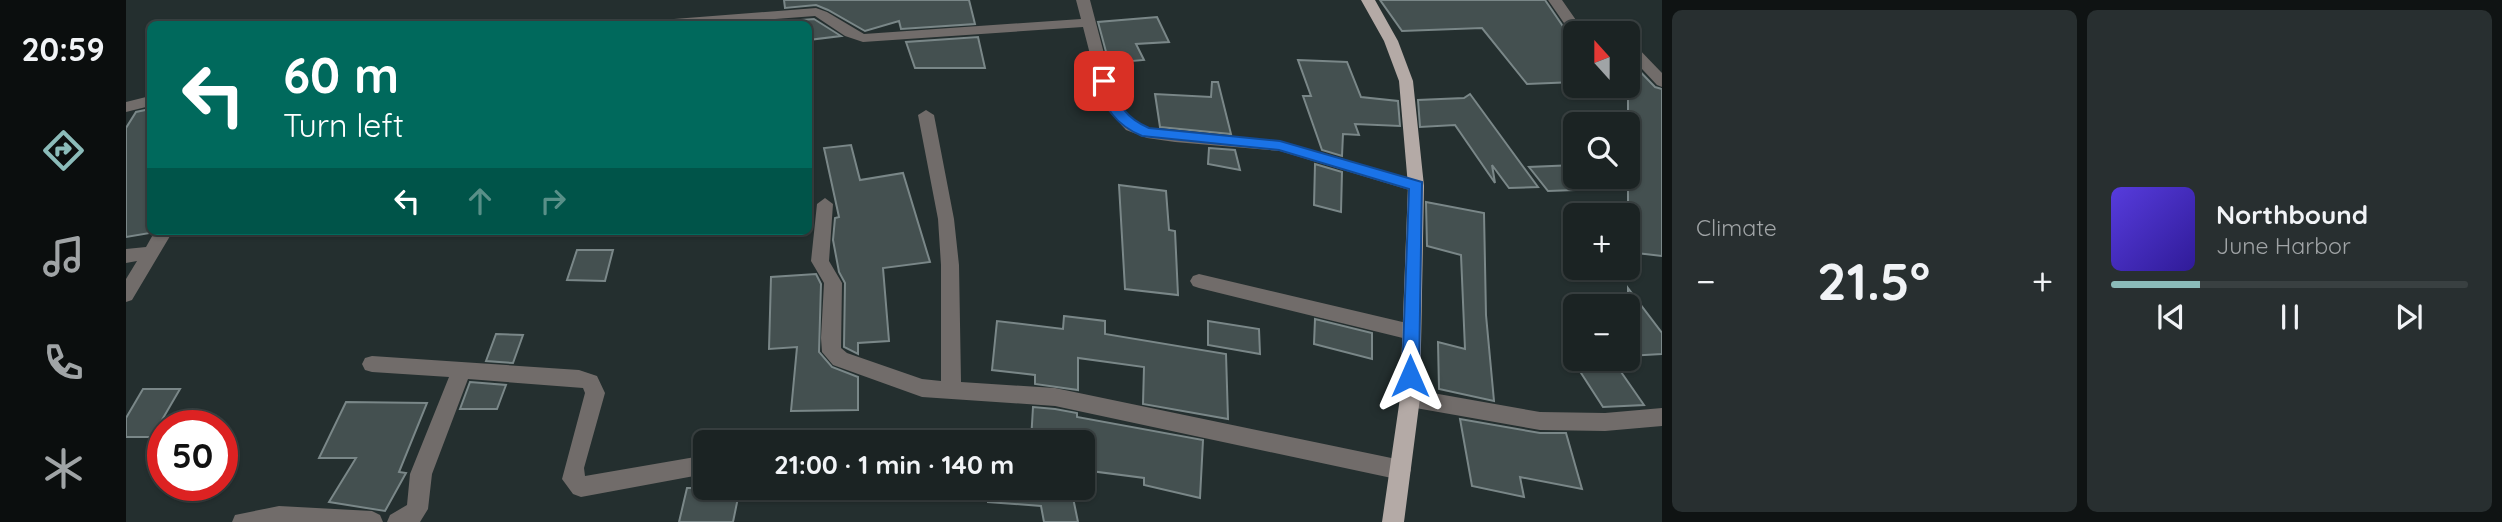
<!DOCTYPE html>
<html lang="en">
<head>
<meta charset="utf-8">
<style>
  :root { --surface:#1b2323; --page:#282f30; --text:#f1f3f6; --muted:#a0a4a6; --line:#394041; --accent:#8bbbb9 }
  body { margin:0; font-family:Quicksand,sans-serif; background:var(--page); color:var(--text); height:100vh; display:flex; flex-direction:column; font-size:26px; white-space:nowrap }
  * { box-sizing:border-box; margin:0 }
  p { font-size:23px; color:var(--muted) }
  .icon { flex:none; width:38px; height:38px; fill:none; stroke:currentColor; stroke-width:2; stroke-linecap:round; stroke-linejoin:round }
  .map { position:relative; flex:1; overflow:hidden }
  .drawer { display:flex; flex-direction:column; gap:10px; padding:10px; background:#0f1313; width:840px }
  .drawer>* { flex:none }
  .top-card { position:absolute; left:21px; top:21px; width:665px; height:214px; border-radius:10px; box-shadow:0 2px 5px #0004,0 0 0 2px var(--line); background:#00695c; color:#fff; overflow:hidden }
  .needle { width:46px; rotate:339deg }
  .buttons { position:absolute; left:1437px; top:21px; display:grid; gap:14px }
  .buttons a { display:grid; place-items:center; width:77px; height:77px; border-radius:10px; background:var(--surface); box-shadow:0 2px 5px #0004,0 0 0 2px var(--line); font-size:35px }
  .speed { position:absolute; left:21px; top:410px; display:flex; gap:14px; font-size:35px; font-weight:700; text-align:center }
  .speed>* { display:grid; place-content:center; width:91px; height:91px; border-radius:50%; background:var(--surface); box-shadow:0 2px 5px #0004,0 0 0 2px var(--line); line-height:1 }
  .speed .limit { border:10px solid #d22; background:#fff; color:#111 }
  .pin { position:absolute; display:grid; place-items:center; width:60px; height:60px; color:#fff; margin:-30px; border-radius:14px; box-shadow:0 4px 10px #0006 }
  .me { position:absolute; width:77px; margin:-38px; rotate:0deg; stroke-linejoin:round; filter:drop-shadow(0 0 5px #0008) }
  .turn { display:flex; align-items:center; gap:24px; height:147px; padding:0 21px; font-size:32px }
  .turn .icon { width:91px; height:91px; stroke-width:2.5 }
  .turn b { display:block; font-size:49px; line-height:60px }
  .lanes { display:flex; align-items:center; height:66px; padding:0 21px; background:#0003; justify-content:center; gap:35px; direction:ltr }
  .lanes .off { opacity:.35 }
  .big { font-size:52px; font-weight:700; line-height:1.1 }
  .drawer .card { flex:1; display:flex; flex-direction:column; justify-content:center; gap:10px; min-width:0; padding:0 24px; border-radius:10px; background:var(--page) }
  .song { display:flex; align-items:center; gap:21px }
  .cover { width:84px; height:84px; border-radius:10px; background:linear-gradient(135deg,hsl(250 70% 55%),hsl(250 70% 35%)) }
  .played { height:7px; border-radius:4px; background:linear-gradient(90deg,var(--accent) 25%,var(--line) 25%) }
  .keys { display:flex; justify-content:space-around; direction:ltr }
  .heat { display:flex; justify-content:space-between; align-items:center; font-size:38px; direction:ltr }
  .drawer .tiles { flex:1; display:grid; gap:10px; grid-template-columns:repeat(2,1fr) }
  .trip { position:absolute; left:567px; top:430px; width:402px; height:70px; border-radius:10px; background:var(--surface); box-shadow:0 2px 5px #0004,0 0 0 2px var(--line); font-weight:700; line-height:70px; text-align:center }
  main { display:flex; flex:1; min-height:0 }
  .dock { display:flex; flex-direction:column; width:126px; justify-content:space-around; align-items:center; background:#0b0e0e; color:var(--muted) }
  .dock .icon { width:49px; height:49px }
  .dock .selected { color:var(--accent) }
  .dock b { font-size:32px; color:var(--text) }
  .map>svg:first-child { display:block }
  .building { fill:#445050; stroke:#7a8788; stroke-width:2 }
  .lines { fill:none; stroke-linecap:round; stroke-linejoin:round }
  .minor { fill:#716c6a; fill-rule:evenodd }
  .major { fill:#b4aaa6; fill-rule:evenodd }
  .route { fill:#1a73e8; stroke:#114b97; stroke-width:2 }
</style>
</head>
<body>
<main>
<nav class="dock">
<b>20:59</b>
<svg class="icon selected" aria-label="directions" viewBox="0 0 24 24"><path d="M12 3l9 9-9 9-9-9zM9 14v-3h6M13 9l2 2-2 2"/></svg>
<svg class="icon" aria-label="music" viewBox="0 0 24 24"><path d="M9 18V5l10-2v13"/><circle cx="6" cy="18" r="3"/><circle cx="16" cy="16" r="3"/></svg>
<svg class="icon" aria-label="phone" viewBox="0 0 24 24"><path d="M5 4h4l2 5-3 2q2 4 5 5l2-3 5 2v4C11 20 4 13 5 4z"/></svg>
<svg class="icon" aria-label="climate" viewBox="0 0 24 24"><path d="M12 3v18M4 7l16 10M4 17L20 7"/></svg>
</nav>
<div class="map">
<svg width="1536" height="522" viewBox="0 0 1536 522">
  <rect width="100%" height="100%" fill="#242f2f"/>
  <g class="building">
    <polygon points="658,0 843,0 849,24 775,29 773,21 739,31 702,10 690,5 659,8"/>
    <polygon points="1254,0 1419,0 1445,38 1449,38 1449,82 1401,84 1356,28 1276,31"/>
    <polygon points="1031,17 1043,42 1010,44 1018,60 983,63 972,22"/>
    <polygon points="688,19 715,36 682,40 682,24 663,24 662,21"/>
    <polygon points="852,37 859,68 789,68 780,42"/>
    <polygon points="1502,59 1529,87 1536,89 1536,256 1502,252"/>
    <polygon points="1172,60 1221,62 1235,97 1272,101 1274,126 1229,124 1233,135 1217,134 1216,156 1196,150 1177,96 1185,96"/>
    <polygon points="1086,82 1092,82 1105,134 1034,127 1029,94 1085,97"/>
    <polygon points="1344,94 1412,187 1383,188 1366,165 1369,183 1329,125 1294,127 1292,100 1338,98"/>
    <polygon points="24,109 24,233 0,237 0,128 10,112"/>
    <polygon points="725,145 734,180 777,173 804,262 757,268 763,341 732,343 732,354 718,347 719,283 713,272 707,240 709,218 713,217 698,148"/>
    <polygon points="1083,148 1109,150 1114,170 1082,164"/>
    <polygon points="1189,164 1216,172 1215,212 1188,205"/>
    <polygon points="1449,165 1449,190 1422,191 1403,167"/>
    <polygon points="993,185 1040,191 1043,230 1049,231 1052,295 999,289"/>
    <polygon points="1300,202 1358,213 1360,315 1368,401 1313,389 1312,342 1339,349 1335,255 1301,246"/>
    <polygon points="451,250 487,250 479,281 441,280"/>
    <polygon points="690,274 695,284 693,352 706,367 732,377 732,410 665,411 671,347 643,349 645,277"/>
    <polygon points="1502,288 1536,333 1536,354 1502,356"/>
    <polygon points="938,316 979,321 979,334 1100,354 1102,419 1017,404 1018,367 952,358 952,390 909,384 909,375 866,370 871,321 937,329"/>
    <polygon points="1189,319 1246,333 1246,359 1188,344"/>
    <polygon points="1082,321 1133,329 1134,354 1082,345"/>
    <polygon points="370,334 397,335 387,363 360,361"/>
    <polygon points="1446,359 1486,359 1518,405 1477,407"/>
    <polygon points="344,382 380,385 371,409 334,409"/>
    <polygon points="17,389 54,389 26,437 0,437 0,418"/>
    <polygon points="220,402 301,403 273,472 280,473 259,511 203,502 230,458 193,458"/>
    <polygon points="907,407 929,409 951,413 951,417 1077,440 1074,498 1018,485 1018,478 957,470 957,443 863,443 863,438 905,441"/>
    <polygon points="1334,419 1414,433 1440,433 1456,489 1394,477 1398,497 1346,486"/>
    <polygon points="561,488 614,488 607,522 553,522"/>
    <polygon points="862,488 945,488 952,522 918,522 915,506 862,502"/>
  </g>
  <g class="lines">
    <g class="minor">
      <polygon points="950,0 964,0 991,103 1010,122 1024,128 1049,132 1154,141 1296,182 1298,186 1290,192 1154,151 1049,142 1021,138 1000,130 977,105 957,27 737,42 719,36 689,16 581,24 528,24 535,20 690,8 701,12 738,34 955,19"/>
      <polygon points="1422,0 1436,0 1459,33 1449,33 1447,36"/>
      <polygon points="1502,42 1507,43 1536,73 1536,87 1531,85 1502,54"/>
      <polygon points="24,96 24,106 0,112 0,102"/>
      <polygon points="800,110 808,115 828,219 833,265 835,382 929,388 1275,460 1282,463 1285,470 1282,477 1275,480 929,406 796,397 707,365 696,352 695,338 698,283 685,261 691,204 699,198 707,204 703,261 716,283 715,348 721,353 796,379 815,381 815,265 812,219 792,115"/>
      <polygon points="29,231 47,231 6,300 0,302 0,279 11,261 0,263 0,249 20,247"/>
      <polygon points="1073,274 1285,324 1292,327 1294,332 1292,337 1285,340 1073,288 1067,286 1064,281 1067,276"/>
      <polygon points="246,356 453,370 471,376 479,393 458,468 459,476 575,456 579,458 579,474 455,497 447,494 436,479 459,393 457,388 342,379 306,474 302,509 294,522 261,522 264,515 281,505 284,474 323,377 246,372 239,370 236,364 239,358"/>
      <polygon points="1284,389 1414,412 1479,413 1536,408 1536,426 1479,431 1414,430 1284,407 1277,404 1274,398 1277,392"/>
      <polygon points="153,506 246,511 254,515 257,522 106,522 109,515"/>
    </g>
    <polygon class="major" points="1235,0 1249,0 1272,41 1287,81 1298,186 1294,398 1278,522 1256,522 1274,398 1282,186 1273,81 1258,41"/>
  </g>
  <path class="route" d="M978,77l7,4c6,23 15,37 38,47l131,13 142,41 -3,194 -2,6 -7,2 -8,-8 7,-187 -130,-39 -137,-14c-26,-11 -38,-28 -45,-55z"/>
</svg>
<div class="buttons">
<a><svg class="needle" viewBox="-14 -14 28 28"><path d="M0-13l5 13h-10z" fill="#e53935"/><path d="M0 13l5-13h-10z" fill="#a0a4a6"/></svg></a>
<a><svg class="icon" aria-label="search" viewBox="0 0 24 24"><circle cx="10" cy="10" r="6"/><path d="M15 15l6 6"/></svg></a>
<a>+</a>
<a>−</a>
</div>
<div class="speed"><div class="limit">50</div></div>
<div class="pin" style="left:978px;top:81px;background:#d93025"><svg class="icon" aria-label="arrive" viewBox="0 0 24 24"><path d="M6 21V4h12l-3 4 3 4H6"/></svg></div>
<svg class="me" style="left:1284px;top:376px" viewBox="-20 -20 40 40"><path d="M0-17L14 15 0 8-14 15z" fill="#1a73e8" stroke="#fff" stroke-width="4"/></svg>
<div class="trip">21:00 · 1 min · 140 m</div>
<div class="top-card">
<div class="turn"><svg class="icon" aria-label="left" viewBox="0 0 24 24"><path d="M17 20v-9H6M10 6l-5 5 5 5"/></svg><div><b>60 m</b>Turn left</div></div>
<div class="lanes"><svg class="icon" aria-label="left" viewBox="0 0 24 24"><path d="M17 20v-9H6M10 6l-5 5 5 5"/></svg><svg class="icon off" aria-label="ahead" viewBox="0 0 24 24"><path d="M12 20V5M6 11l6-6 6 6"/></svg><svg class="icon off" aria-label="right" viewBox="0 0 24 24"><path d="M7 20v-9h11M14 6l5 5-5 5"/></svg></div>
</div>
</div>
<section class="drawer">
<div class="tiles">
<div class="card"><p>Climate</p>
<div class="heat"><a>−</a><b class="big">21.5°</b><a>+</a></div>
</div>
<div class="card">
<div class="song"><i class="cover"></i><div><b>Northbound</b><p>June Harbor</p></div></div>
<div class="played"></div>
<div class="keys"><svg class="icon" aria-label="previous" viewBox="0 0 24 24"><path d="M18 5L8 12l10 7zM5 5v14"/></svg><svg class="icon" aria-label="pause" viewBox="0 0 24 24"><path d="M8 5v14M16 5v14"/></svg><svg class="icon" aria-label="next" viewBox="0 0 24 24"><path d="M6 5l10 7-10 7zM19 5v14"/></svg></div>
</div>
</div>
</section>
</main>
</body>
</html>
